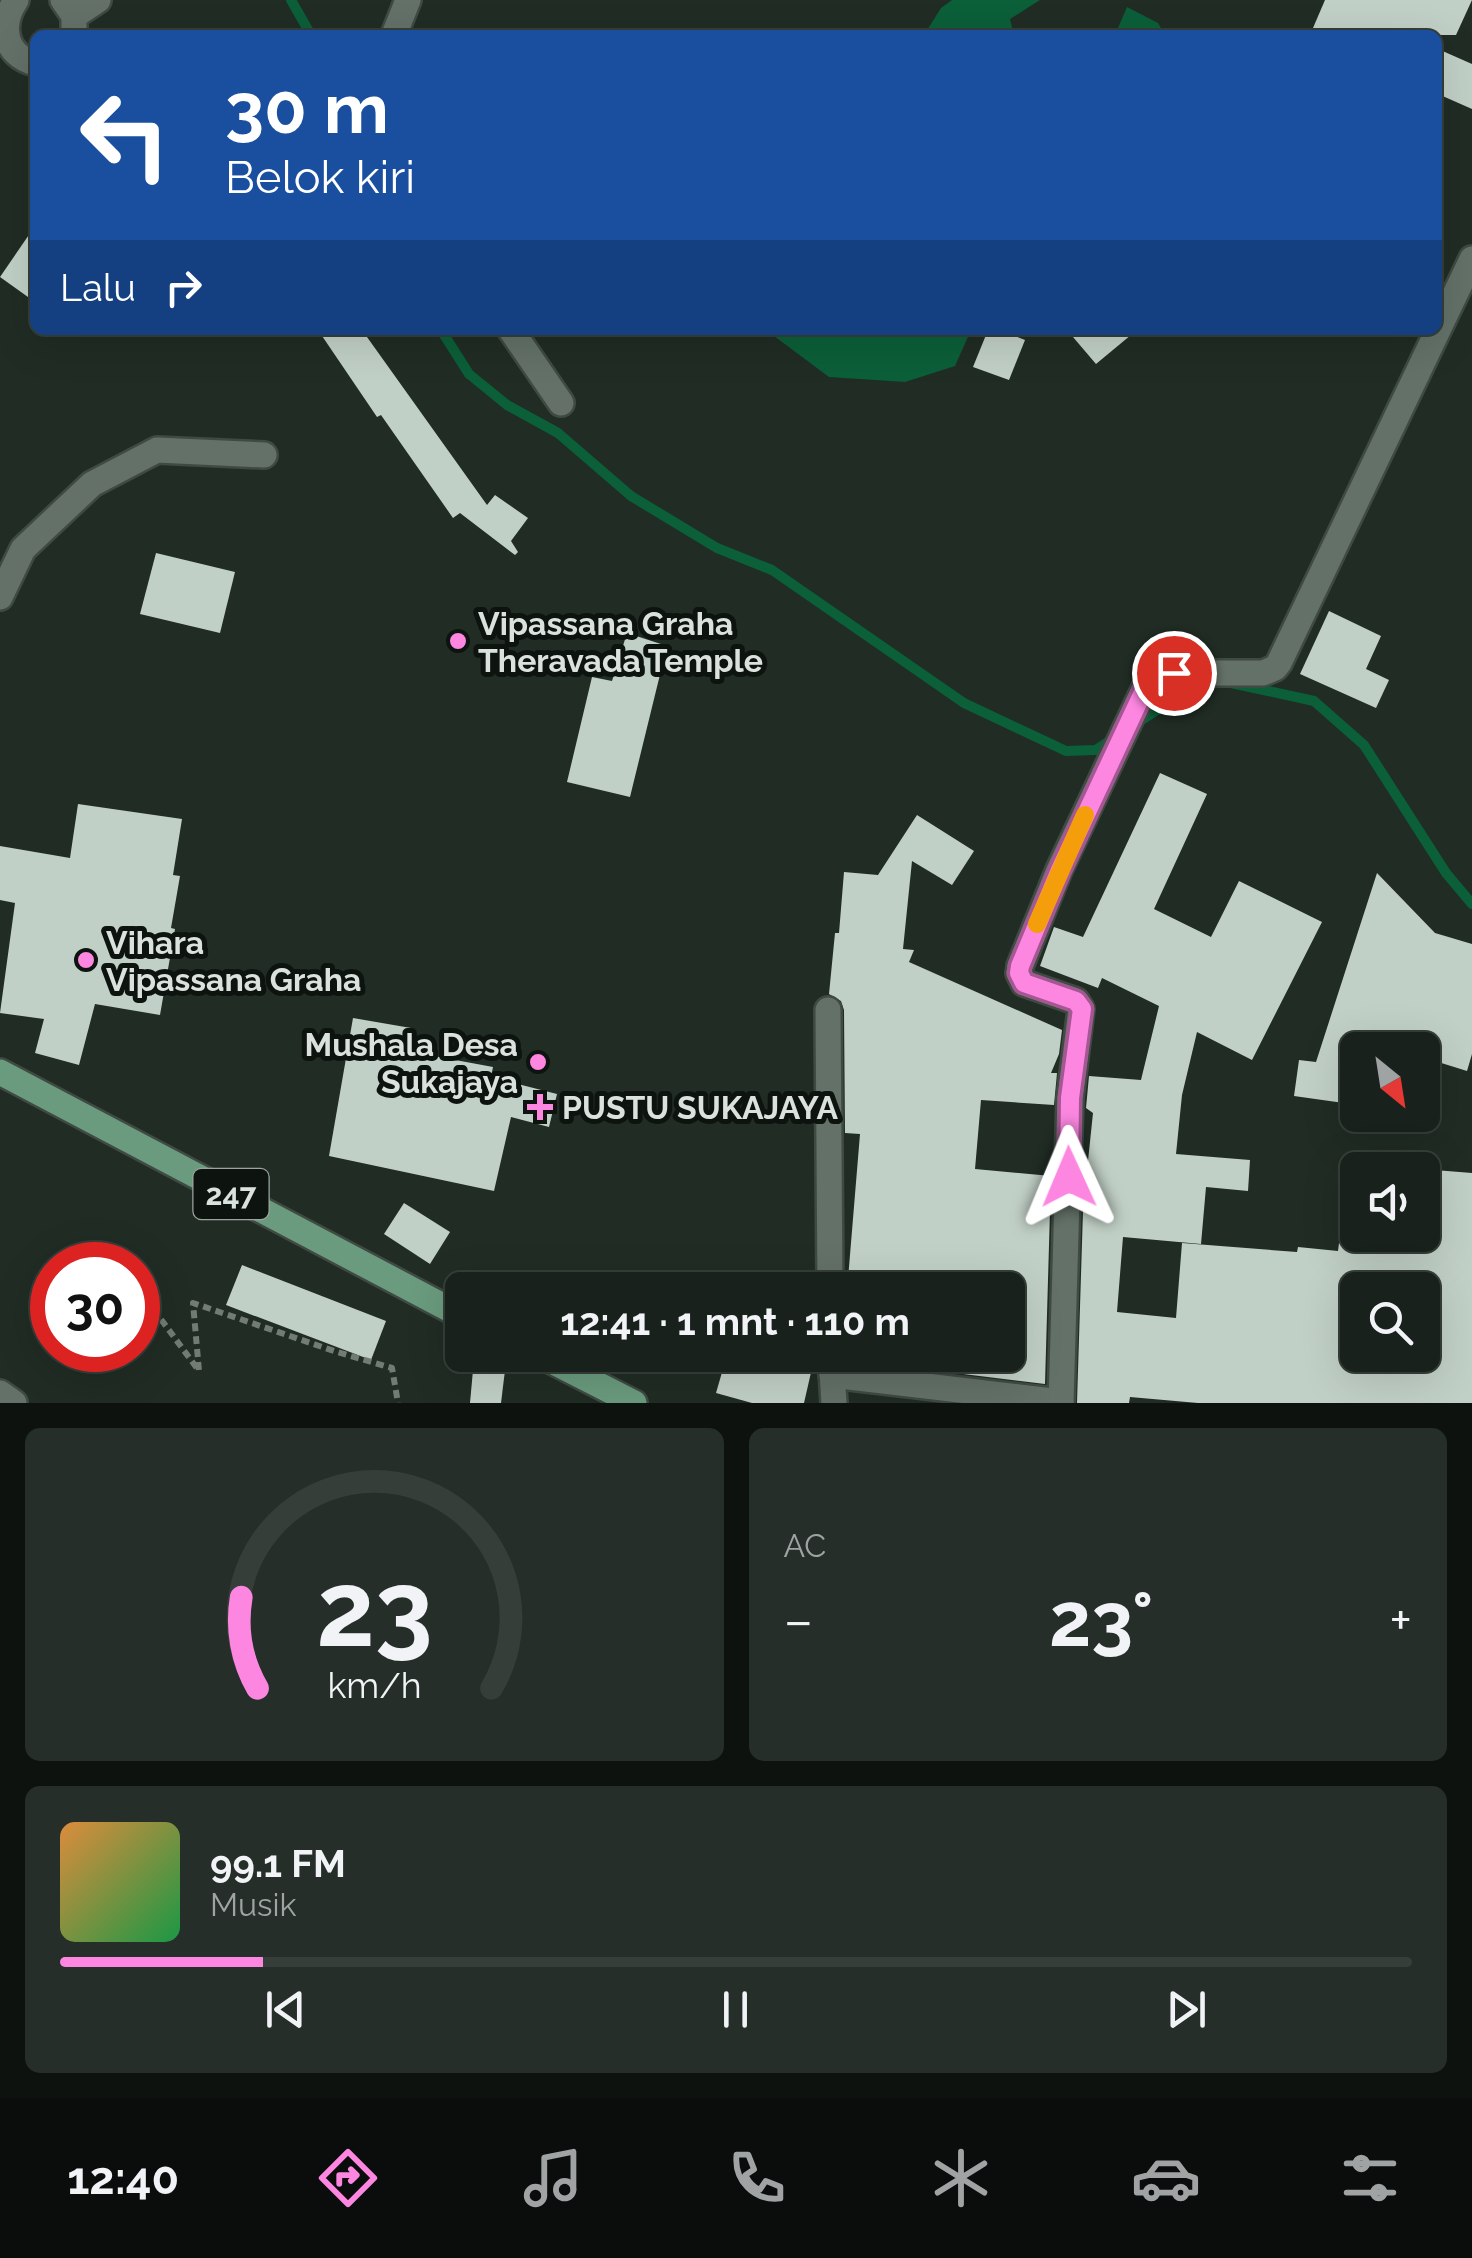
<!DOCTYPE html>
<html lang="id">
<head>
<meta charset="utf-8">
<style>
  :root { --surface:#18211b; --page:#252e28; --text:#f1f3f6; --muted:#9fa3a3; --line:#363e3a; --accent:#fd86e1 }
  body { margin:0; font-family:Raleway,sans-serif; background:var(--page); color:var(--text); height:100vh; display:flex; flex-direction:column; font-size:38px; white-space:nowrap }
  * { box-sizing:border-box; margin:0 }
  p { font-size:32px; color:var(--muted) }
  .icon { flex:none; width:55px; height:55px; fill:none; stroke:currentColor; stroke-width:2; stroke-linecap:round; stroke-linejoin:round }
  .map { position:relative; height:1403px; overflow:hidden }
  .side { display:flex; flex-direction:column; gap:25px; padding:25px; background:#0d120f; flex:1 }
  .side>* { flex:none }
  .hud { position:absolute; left:30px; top:30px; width:1412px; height:305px; border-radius:15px; box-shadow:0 10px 40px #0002,0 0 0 2px var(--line); background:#1a4fa0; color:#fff; overflow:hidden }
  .needle { width:65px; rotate:150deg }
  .tools { position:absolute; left:1340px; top:1032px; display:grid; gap:20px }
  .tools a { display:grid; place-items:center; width:100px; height:100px; border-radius:15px; background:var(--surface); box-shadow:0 10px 40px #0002,0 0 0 2px var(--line); font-size:50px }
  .speed { position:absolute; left:30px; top:1242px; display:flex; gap:20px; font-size:50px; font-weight:700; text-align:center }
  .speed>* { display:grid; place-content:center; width:130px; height:130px; border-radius:50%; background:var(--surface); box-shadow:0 10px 40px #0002,0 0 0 2px var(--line); line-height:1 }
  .speed .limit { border:15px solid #d22; background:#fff; color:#111 }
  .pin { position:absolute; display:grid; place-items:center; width:85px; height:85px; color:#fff; margin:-42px; border:5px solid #fff; border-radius:50%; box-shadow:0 2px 10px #0007 }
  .me { position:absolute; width:110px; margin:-55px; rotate:359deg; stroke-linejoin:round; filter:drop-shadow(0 0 8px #0008) }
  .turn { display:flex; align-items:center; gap:35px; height:210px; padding:0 30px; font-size:45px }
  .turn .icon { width:130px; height:130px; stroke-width:2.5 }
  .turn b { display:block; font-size:70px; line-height:85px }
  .then { display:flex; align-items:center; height:95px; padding:0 30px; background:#0003; gap:20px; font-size:38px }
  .big { font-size:75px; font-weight:700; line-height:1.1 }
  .side .card { flex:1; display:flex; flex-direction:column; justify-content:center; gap:15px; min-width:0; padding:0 35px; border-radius:15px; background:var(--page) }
  .side .dial { align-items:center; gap:0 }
  .dial svg { height:260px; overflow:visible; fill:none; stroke:var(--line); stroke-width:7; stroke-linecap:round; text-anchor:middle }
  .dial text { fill:var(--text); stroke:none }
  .song { display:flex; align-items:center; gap:30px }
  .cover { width:120px; height:120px; border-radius:15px; background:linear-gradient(135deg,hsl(30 70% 55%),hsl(140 70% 35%)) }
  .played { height:10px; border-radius:5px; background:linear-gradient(90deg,var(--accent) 15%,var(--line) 15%) }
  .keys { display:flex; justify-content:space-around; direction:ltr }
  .heat { display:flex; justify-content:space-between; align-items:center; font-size:55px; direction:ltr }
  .side .tiles { flex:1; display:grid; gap:25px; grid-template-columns:1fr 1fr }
  .card:last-child { grid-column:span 2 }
  .trip { position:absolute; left:445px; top:1272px; width:580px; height:100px; border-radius:15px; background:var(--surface); box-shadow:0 10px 40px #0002,0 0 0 2px var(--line); font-weight:700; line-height:100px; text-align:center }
  .tab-bar { display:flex; height:160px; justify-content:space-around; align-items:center; background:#0a0d0b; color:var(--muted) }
  .tab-bar .icon { width:70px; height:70px }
  .tab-bar .on { color:var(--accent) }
  .tab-bar b { font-size:45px; color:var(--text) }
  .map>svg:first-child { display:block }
  .water { fill:#0b5f39 }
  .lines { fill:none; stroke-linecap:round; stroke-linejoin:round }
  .stream { stroke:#0b5f39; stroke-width:10 }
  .building { fill:#c1d0c6; fill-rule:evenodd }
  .minor-casing { stroke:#3f4a43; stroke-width:30 }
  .major-casing { stroke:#3f4a43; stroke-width:30 }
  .path { stroke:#727c75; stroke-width:6; stroke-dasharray:8 5; stroke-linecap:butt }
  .minor { stroke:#637168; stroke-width:25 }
  .major { stroke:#6a9b7e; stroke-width:25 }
  .route-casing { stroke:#a45792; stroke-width:25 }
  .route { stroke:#fd86e1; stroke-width:18 }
  .slow { stroke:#f59e0b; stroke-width:18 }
  .poi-dot { fill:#fd86e1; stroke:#0d130f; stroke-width:4 }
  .labels { text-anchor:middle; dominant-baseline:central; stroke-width:10; stroke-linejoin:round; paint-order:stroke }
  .shield { fill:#0d130f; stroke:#9ca49f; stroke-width:2.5 }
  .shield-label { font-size:30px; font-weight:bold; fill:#dae2dd }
  .poi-label { font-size:32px; font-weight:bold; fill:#dae2dd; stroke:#0d130f; text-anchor:start }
</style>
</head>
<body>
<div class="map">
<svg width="1472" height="1403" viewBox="0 0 1472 1403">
  <rect width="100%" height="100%" fill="#202c24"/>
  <g class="water">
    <polygon points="952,0 1040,0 1010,19 1014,35 924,35 941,8"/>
    <polygon points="1127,7 1158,23 1165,35 1115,35"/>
    <polygon points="766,330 971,330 955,366 905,382 829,377"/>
  </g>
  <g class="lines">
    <g class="stream">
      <polyline points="291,0 311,35"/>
      <polyline points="441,330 469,374 507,405 558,433 631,496 717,548 772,570 964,703 1066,751 1096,750 1114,738"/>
      <polyline points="1231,683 1314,701 1364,745 1446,873 1472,904"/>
      <polyline points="1137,723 1183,693 1214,683"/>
    </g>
  </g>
  <g class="building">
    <polygon points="1325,0 1472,0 1456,35 1310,35"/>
    <polygon points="1438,49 1472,64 1472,109 1438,94"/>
    <polygon points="35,226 35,302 0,277"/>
    <polygon points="318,330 362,330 487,505 495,495 528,518 511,541 518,552 515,555 460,513 453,518 381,415 377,417"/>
    <polygon points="988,330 999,330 1025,340 1009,380 973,367"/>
    <polygon points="1067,330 1137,330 1096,364"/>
    <polygon points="156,553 235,572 220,633 140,614"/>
    <polygon points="1329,611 1381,636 1366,669 1389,680 1376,708 1300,674"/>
    <polygon points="627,633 667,646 630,797 567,782 592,677 612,681"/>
    <path d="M1160,773l47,21 -53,115 57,28 28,-56 83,41 -70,138 -55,-28 -15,63 -6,59 74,6 -2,31 -42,-4 -5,57 -78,-7 -6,75 59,6 6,-75 115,9 1,-5 40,4 1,-8 53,4 1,-8 29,2v-72l50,4v230h-274l-68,-6 -1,6h-52l7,-224 2,1 7,-67 -7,-5 3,-32 52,4 18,-74 -57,-28 -4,10 -58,-22 14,-39 29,10zM1358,1290h64v65h-64z"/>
    <polygon points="78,804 182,819 173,875 180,876 171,928 175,929 160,1015 95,1004 79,1065 35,1053 44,1019 0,1013 15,903 0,900 0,846 70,858"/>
    <polygon points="917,815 974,851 952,885 912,861 903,949 914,950 909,962 1062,1030 1059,1054 1051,1073 1057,1073 1054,1105 981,1100 975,1169 1051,1176 1045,1384 882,1364 882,1355 1008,1355 1008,1290 931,1289 848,1279 860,1134 845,1133 844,1010 841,1001 829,994 835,933 839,933 844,872 878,875"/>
    <polygon points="1377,873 1435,933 1472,944 1472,1054 1467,1071 1422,1057 1422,1050 1401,1050 1358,1037 1358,1105 1294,1096 1299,1060 1316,1062"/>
    <polygon points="353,1018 411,1028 407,1051 493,1067 491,1077 557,1094 549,1127 511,1117 494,1191 329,1156"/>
    <polygon points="404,1203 450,1232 430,1264 384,1234"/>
    <polygon points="242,1265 386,1321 371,1360 226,1305"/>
    <polygon points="727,1355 815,1355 804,1403 752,1403 716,1393"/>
    <polygon points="474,1359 506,1362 501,1403 470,1403"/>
  </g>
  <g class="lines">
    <g class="minor-casing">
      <g id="minor">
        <path d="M16,0c-16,24 -13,55 19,63"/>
        <polyline points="63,0 74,16 74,35"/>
        <polyline points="74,16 98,0"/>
        <polyline points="394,35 408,0"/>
        <polyline points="511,330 561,403"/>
        <polyline points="0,597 23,549 92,484 157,450 264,455"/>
        <polyline points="828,1010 830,1290"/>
        <polyline points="831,1355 834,1403"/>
        <polyline points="832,1375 1061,1402"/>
        <polyline points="0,1393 14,1403"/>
        <polyline points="1061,1403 1070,1098 1081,1009 1076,1001 1024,983 1019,973 1020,966 1059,870 1145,688 1154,679 1174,673 1263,673 1275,668 1279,663 1472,259"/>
      </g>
    </g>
    <g class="major-casing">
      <g id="major">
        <polyline points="0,1072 462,1316"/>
        <polyline points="540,1355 634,1403"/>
      </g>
    </g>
    <g class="path">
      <polyline points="120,1265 121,1265"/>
      <polyline points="138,1288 199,1371 193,1303 337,1352 392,1368 398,1403"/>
      <polyline points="103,1350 110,1363 111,1350"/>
    </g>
    <use href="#minor" class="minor"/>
    <use href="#major" class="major"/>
  </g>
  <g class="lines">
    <g class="route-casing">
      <polyline id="route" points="1069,1177 1070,1098 1082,1009 1076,1001 1024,983 1019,973 1020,966 1060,870 1145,688 1154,680 1174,673"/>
    </g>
    <use href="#route" class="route"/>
    <polyline class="slow" points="1037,924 1085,815"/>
  </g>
  <g class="poi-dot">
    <circle cx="458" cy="641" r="10"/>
    <circle cx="86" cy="960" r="10"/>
    <circle cx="538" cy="1062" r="10"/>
    <path d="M535 1092h10v10h10v10h-10v10h-10v-10h-10v-10h10z"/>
  </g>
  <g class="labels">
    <rect class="shield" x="193.5" y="1169" width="75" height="50" rx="8"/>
    <g class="shield-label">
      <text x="231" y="1194">247</text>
    </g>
    <g class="poi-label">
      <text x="478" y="623">Vipassana Graha<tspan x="478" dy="37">Theravada Temple</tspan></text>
      <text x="106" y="942">Vihara<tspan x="106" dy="37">Vipassana Graha</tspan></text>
      <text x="518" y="1044" text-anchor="end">Mushala Desa<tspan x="518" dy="37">Sukajaya</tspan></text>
      <text x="562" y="1107">PUSTU SUKAJAYA</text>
    </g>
  </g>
</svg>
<div class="tools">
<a><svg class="needle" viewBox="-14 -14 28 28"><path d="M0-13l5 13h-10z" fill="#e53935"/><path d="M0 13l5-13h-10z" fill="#9fa3a3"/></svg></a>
<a><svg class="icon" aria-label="sound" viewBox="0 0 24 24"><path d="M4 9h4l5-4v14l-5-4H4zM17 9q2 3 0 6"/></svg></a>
<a><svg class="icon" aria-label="search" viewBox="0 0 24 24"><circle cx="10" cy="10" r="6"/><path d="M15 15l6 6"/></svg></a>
</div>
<div class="speed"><div class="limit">30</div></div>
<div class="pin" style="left:1174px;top:673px;background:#d93025"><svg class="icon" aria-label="arrive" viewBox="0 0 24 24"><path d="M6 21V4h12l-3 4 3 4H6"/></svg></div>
<svg class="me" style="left:1069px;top:1177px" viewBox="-20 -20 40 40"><path d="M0-17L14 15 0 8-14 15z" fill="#fd86e1" stroke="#fff" stroke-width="4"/></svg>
<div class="trip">12:41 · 1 mnt · 110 m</div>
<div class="hud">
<div class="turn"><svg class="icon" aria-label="left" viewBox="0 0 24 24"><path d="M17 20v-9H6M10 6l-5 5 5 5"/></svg><div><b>30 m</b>Belok kiri</div></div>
<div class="then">Lalu<svg class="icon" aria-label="right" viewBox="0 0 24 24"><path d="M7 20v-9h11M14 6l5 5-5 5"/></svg></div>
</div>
</div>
<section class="side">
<div class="tiles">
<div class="card dial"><svg viewBox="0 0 100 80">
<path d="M14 69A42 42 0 1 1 86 69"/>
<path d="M14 69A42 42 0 0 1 9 41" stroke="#fd86e1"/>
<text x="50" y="56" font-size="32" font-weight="700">23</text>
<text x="50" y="72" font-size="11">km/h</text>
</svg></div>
<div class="card"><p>AC</p>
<div class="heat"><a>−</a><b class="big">23°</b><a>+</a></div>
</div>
<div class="card">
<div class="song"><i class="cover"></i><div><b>99.1 FM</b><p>Musik</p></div></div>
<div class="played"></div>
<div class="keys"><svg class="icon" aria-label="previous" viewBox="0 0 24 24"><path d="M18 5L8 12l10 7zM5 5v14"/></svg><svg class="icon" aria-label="pause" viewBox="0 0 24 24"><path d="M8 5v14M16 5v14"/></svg><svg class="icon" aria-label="next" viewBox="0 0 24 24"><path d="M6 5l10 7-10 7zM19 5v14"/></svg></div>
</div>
</div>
</section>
<nav class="tab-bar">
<b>12:40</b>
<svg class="icon on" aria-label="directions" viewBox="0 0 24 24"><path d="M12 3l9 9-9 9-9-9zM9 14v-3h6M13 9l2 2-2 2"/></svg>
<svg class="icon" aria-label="music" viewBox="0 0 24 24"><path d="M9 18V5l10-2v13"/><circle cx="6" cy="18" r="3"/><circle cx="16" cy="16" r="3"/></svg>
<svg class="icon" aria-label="phone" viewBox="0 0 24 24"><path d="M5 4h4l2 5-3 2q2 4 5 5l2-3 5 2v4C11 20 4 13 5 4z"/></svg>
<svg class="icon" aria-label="climate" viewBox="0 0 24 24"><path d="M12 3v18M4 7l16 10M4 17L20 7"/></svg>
<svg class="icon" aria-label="car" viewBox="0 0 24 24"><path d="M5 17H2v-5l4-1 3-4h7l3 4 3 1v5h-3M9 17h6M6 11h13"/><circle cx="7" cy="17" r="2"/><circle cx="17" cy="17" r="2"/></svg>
<svg class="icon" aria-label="filters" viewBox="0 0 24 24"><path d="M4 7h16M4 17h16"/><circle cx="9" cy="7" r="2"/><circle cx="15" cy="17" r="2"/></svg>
</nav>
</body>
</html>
